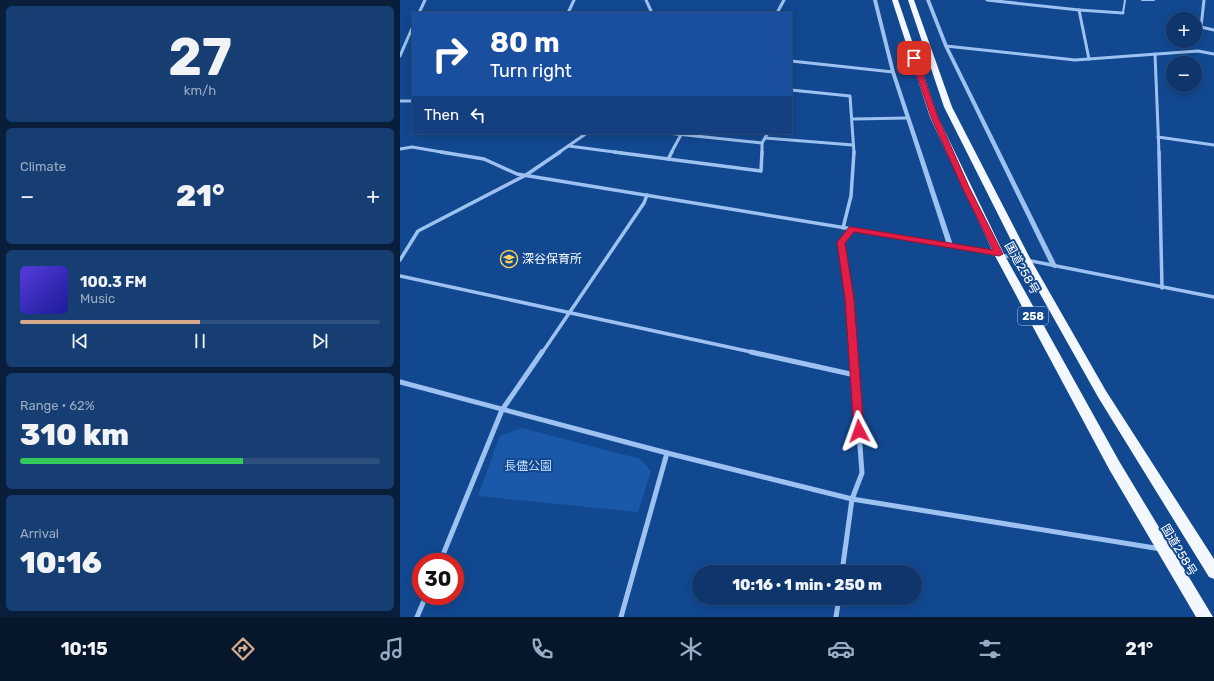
<!DOCTYPE html>
<html lang="en">
<head>
<meta charset="utf-8">
<style>
  :root { --surface:#0e366c; --page:#173e72; --text:#f1f3f6; --muted:#9babc2; --line:#2e507f; --accent:#d6ab8b }
  body { margin:0; font-family:Rubik,"Noto Sans JP",sans-serif; background:var(--page); color:var(--text); height:100vh; display:flex; flex-direction:column; font-size:15px; white-space:nowrap }
  * { box-sizing:border-box; margin:0 }
  p { font-size:13px; color:var(--muted) }
  .icon { flex:none; width:22px; height:22px; fill:none; stroke:currentColor; stroke-width:2; stroke-linecap:round; stroke-linejoin:round }
  .map { position:relative; flex:1; overflow:hidden }
  .panel { display:flex; flex-direction:column; gap:6px; padding:6px; background:#081e3b; width:400px }
  .panel>* { flex:none }
  .top-card { position:absolute; left:12px; top:12px; width:380px; height:122px; border-radius:0px; box-shadow:0 2px 10px #0003,0 0 0 1px var(--line); background:#1a4fa0; color:#fff; overflow:hidden }
  .controls { position:absolute; left:766px; top:12px; display:grid; gap:8px }
  .controls a { display:grid; place-items:center; width:36px; height:36px; border-radius:50%; background:var(--surface); box-shadow:0 2px 10px #0003,0 0 0 1px var(--line); font-size:20px }
  .speed { position:absolute; left:12px; top:553px; display:flex; gap:8px; font-size:20px; font-weight:700; text-align:center }
  .speed>* { display:grid; place-content:center; width:52px; height:52px; border-radius:50%; background:var(--surface); box-shadow:0 2px 10px #0003,0 0 0 1px var(--line); line-height:1 }
  .speed .limit { border:6px solid #d22; background:#fff; color:#111 }
  .pin { position:absolute; display:grid; place-items:center; width:34px; height:34px; color:#fff; margin:-17px; border-radius:8px; box-shadow:0 2px 6px #0006 }
  .me { position:absolute; width:44px; margin:-22px; rotate:356deg; stroke-linejoin:round; filter:drop-shadow(0 0 3px #0008) }
  .turn { display:flex; align-items:center; gap:14px; height:84px; padding:0 12px; font-size:18px }
  .turn .icon { width:52px; height:52px; stroke-width:2.5 }
  .turn b { display:block; font-size:28px; line-height:34px }
  .then { display:flex; align-items:center; height:38px; padding:0 12px; background:#0003; gap:8px; font-size:15px }
  .big { font-size:30px; font-weight:800; line-height:1.1 }
  .panel .card { flex:1; display:flex; flex-direction:column; justify-content:center; gap:6px; min-width:0; padding:0 14px; border-radius:6px; background:var(--page) }
  .panel .dial { align-items:center; gap:0 }
  .dial b { font-size:52px; line-height:1 }
  .song { display:flex; align-items:center; gap:12px }
  .cover { width:48px; height:48px; border-radius:6px; background:linear-gradient(135deg,hsl(250 70% 55%),hsl(240 70% 35%)) }
  .played { height:4px; border-radius:2px; background:linear-gradient(90deg,var(--accent) 50%,var(--line) 50%) }
  .keys { display:flex; justify-content:space-around; direction:ltr }
  .heat { display:flex; justify-content:space-between; align-items:center; font-size:22px; direction:ltr }
  .charge { height:6px; border-radius:3px; background:linear-gradient(90deg,#34c759 62%,var(--line) 0) }
  .trip { position:absolute; left:292px; top:565px; width:230px; height:40px; border-radius:20px; background:var(--surface); box-shadow:0 2px 10px #0003,0 0 0 1px var(--line); font-weight:800; line-height:40px; text-align:center }
  .tab-bar { display:flex; height:64px; justify-content:space-around; align-items:center; background:#06162b; color:var(--muted) }
  .tab-bar .icon { width:28px; height:28px }
  .tab-bar .current { color:var(--accent) }
  .tab-bar b { font-size:18px; color:var(--text) }
  main { display:flex; flex:1; min-height:0 }
  .map>svg:first-child { display:block }
  .green { fill:#1a59aa }
  .lines { fill:none; stroke-linecap:round; stroke-linejoin:round }
  .service { stroke:#9dc2f2; stroke-width:2 }
  .minor-far2 { stroke:#9dc2f2; stroke-width:3 }
  .minor-far1 { stroke:#9dc2f2; stroke-width:3.5 }
  .minor { stroke:#9dc2f2; stroke-width:5 }
  .tertiary { fill:#9dc2f2; fill-rule:evenodd }
  .trunk { fill:#f3f8ff; fill-rule:evenodd }
  .route { fill:#e11d48; stroke:#92132f }
  .labels { text-anchor:middle; dominant-baseline:central; stroke-width:4; stroke-linejoin:round; paint-order:stroke }
  .shield { fill:#124890; stroke:#b8c8de; stroke-width:1 }
  .shield-label { font-size:11px; font-weight:bold; fill:#fff }
  .poi-label { font-size:12px; fill:#fff; stroke:#124890; text-anchor:start }
  .street-label { font-size:12px; fill:#fff; stroke:#124890 }
  .park-label { font-size:12px; fill:#c4ddfd; stroke:#124890 }
</style>
</head>
<body>
<main>
<section class="panel">
<div class="card dial"><b>27</b><p>km/h</p></div>
<div class="card"><p>Climate</p>
<div class="heat"><a>−</a><b class="big">21°</b><a>+</a></div>
</div>
<div class="card">
<div class="song"><i class="cover"></i><div><b>100.3 FM</b><p>Music</p></div></div>
<div class="played"></div>
<div class="keys"><svg class="icon" aria-label="previous" viewBox="0 0 24 24"><path d="M18 5L8 12l10 7zM5 5v14"/></svg><svg class="icon" aria-label="pause" viewBox="0 0 24 24"><path d="M8 5v14M16 5v14"/></svg><svg class="icon" aria-label="next" viewBox="0 0 24 24"><path d="M6 5l10 7-10 7zM19 5v14"/></svg></div>
</div>
<div class="card"><p>Range · 62%</p><b class="big">310 km</b><div class="charge"></div></div>
<div class="card"><p>Arrival</p><b class="big">10:16</b></div>
</section>
<div class="map">
<svg width="814" height="617" viewBox="0 0 814 617">
  <rect width="100%" height="100%" fill="#124890"/>
  <polygon class="green" points="122,428 240,459 251,471 238,512 78,496 100,436"/>
  <g class="lines">
    <g class="service">
      <polyline points="742,0 754,0"/>
      <polyline points="723,13 725,0"/>
    </g>
    <g class="minor-far2">
      <polyline points="246,0 252,13"/>
      <polyline points="587,0 679,10 689,59"/>
      <polyline points="804,0 801,27 814,30"/>
      <polyline points="679,10 723,13"/>
      <polyline points="19,13 25,0"/>
      <polyline points="168,13 174,0"/>
      <polyline points="377,13 384,0"/>
      <polyline points="546,46 675,60 798,51 814,54"/>
      <polyline points="755,54 759,153"/>
      <polyline points="0,56 13,26"/>
      <polyline points="391,61 493,72"/>
      <polyline points="391,90 450,96 454,153"/>
      <polyline points="0,101 13,101"/>
      <polyline points="453,119 508,118"/>
      <polyline points="267,133 362,143"/>
      <polyline points="758,137 814,145"/>
      <polyline points="365,138 453,145"/>
      <polyline points="169,146 222,153"/>
      <polyline points="0,149 12,147 47,153"/>
      <polyline points="158,153 187,133"/>
      <polyline points="271,153 282,133"/>
      <polyline points="362,153 362,143 368,133"/>
    </g>
    <g class="minor-far1">
      <polyline points="41,152 84,159 117,174 550,245 814,297"/>
      <polyline points="214,152 361,171 362,152"/>
      <polyline points="759,152 762,288"/>
      <polyline points="268,159 272,152"/>
      <polyline points="443,228 451,196 454,152"/>
      <polyline points="452,229 441,243 449,299 453,353"/>
      <polyline points="0,260 18,231 126,175 160,152"/>
      <polyline points="0,276 356,353"/>
      <polyline points="142,353 244,203 247,195"/>
    </g>
    <g class="minor">
      <polyline points="351,352 455,375"/>
      <polyline points="0,382 267,453 452,499 761,549"/>
      <polyline points="40,562 102,410 142,352"/>
      <polyline points="442,572 452,499 462,473 453,352"/>
      <polyline points="17,617 26,596"/>
      <polyline points="221,617 267,453"/>
      <polyline points="436,617 439,598"/>
    </g>
    <g class="tertiary">
      <polygon points="473,0 477,0 495,72 553,245 552,246 548,246 547,245 491,72"/>
      <polygon points="526,0 530,0 548,46 657,266 656,268 654,268 651,266 544,46"/>
    </g>
    <g class="trunk">
      <polygon points="492,0 498,0 538,117 604,254 719,461 813,617 796,617 709,469 594,254 530,117"/>
      <polygon points="508,0 514,0 552,107 631,260 706,391 814,559 814,579 809,577 698,397 621,260 544,107"/>
    </g>
  </g>
  <polygon class="route" points="514,56 517,58 538,117 569,187 603,254 599,256 454,232 445,243 454,299 464,431 463,434 459,435 455,434 454,431 445,299 437,242 438,241 449,227 452,227 593,250 562,187 531,117 511,58"/>
  <defs>
    <g id="school-ring" transform="scale(0.9)"><circle r="9.5" fill="#124890" stroke="#ffd25d" stroke-width="1.5"/><path d="M0-5L7-2L0 1L-7-2ZM-4 1L0 2.5L4 1V4Q0 6-4 4Z" fill="#ffd25d"/></g>
  </defs>
  <g fill-rule="evenodd">
    <use href="#school-ring" x="109" y="259"/>
  </g>
  <g class="labels">
    <rect class="shield" x="618" y="307" width="30" height="18" rx="3"/>
    <g class="shield-label">
      <text x="633" y="316">258</text>
    </g>
    <g class="poi-label">
      <text x="122" y="259">深谷保育所</text>
    </g>
    <g class="street-label">
      <text transform="translate(622 268) rotate(61)">国道258号</text>
      <text transform="translate(779 550) rotate(59)">国道258号</text>
    </g>
    <g class="park-label">
      <text x="128" y="466">長儘公園</text>
    </g>
  </g>
</svg>
<div class="controls">
<a>+</a>
<a>−</a>
</div>
<div class="speed"><div class="limit">30</div></div>
<div class="pin" style="left:514px;top:58px;background:#d93025"><svg class="icon" aria-label="arrive" viewBox="0 0 24 24"><path d="M6 21V4h12l-3 4 3 4H6"/></svg></div>
<svg class="me" style="left:459px;top:431px" viewBox="-20 -20 40 40"><path d="M0-17L14 15 0 8-14 15z" fill="#e11d48" stroke="#fff" stroke-width="4"/></svg>
<div class="trip">10:16 · 1 min · 250 m</div>
<div class="top-card">
<div class="turn"><svg class="icon" aria-label="right" viewBox="0 0 24 24"><path d="M7 20v-9h11M14 6l5 5-5 5"/></svg><div><b>80 m</b>Turn right</div></div>
<div class="then">Then<svg class="icon" aria-label="left" viewBox="0 0 24 24"><path d="M17 20v-9H6M10 6l-5 5 5 5"/></svg></div>
</div>
</div>
</main>
<nav class="tab-bar">
<b>10:15</b>
<svg class="icon current" aria-label="directions" viewBox="0 0 24 24"><path d="M12 3l9 9-9 9-9-9zM9 14v-3h6M13 9l2 2-2 2"/></svg>
<svg class="icon" aria-label="music" viewBox="0 0 24 24"><path d="M9 18V5l10-2v13"/><circle cx="6" cy="18" r="3"/><circle cx="16" cy="16" r="3"/></svg>
<svg class="icon" aria-label="phone" viewBox="0 0 24 24"><path d="M5 4h4l2 5-3 2q2 4 5 5l2-3 5 2v4C11 20 4 13 5 4z"/></svg>
<svg class="icon" aria-label="climate" viewBox="0 0 24 24"><path d="M12 3v18M4 7l16 10M4 17L20 7"/></svg>
<svg class="icon" aria-label="car" viewBox="0 0 24 24"><path d="M5 17H2v-5l4-1 3-4h7l3 4 3 1v5h-3M9 17h6M6 11h13"/><circle cx="7" cy="17" r="2"/><circle cx="17" cy="17" r="2"/></svg>
<svg class="icon" aria-label="filters" viewBox="0 0 24 24"><path d="M4 7h16M4 17h16"/><circle cx="9" cy="7" r="2"/><circle cx="15" cy="17" r="2"/></svg>
<b>21°</b>
</nav>
</body>
</html>
